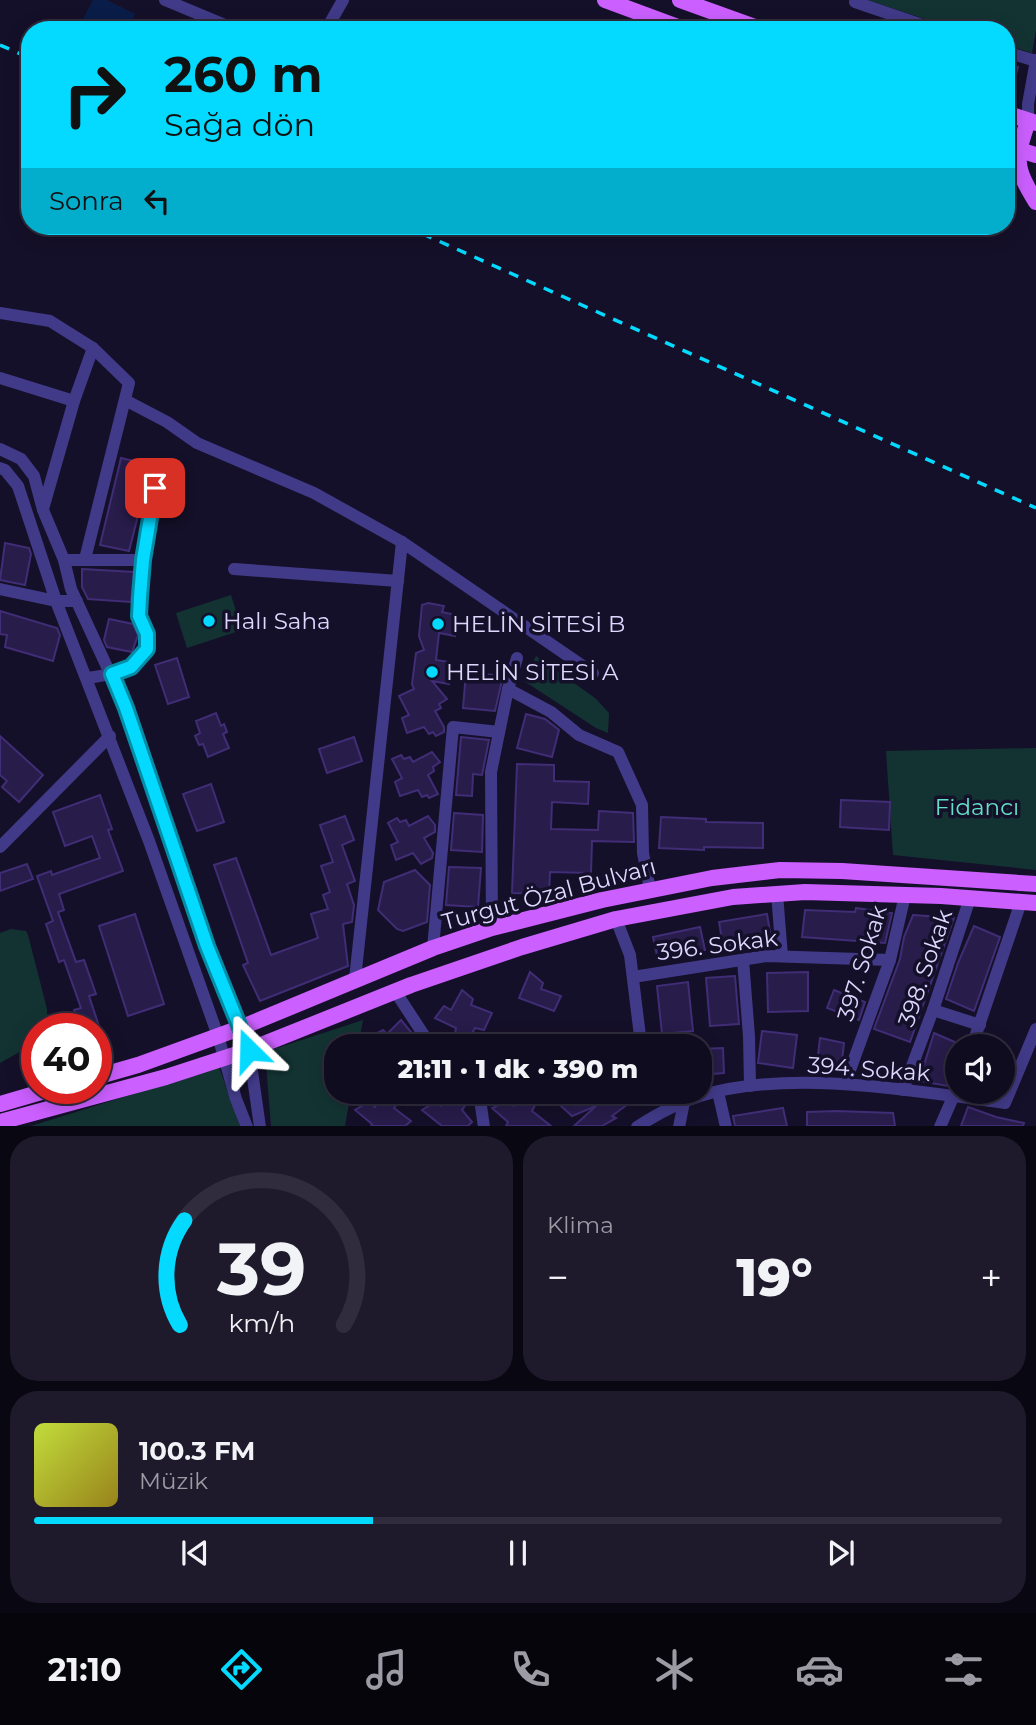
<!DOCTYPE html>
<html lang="tr">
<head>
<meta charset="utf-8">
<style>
  :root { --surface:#100c1f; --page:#1e1a2c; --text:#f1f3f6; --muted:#9c9ba4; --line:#302c3d; --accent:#04d9ff }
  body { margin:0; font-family:Montserrat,sans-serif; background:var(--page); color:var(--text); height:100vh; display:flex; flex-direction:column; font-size:26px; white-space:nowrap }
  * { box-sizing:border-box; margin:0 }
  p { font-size:23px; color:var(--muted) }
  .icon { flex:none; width:38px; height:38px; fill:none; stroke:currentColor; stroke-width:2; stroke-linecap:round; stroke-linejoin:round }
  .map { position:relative; height:1126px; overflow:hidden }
  .drawer { display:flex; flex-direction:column; gap:10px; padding:10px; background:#090711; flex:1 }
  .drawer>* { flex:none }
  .guide { position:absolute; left:21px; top:21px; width:994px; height:214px; border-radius:28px; box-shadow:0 4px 18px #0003,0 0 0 2px var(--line); background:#04d9ff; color:#111; overflow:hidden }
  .buttons { position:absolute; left:945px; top:1034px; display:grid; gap:14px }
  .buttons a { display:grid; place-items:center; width:70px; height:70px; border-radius:50%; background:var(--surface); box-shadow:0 4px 18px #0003,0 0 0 2px var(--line); font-size:35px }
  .speed { position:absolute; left:21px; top:1013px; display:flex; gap:14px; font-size:35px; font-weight:700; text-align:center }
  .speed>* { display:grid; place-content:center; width:91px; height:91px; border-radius:50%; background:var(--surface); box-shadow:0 4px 18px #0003,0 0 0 2px var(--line); line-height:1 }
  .speed .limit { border:10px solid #d22; background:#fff; color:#111 }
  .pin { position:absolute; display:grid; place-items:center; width:60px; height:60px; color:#fff; margin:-30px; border-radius:14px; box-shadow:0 4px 10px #0006 }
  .me { position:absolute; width:77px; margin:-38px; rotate:338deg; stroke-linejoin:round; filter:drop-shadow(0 0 5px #0008) }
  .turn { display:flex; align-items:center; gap:24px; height:147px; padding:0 28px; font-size:32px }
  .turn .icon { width:91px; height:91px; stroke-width:2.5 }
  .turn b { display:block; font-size:49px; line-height:60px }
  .then { display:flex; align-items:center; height:66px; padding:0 28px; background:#0003; gap:14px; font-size:26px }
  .big { font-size:52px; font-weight:800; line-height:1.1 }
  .drawer .card { flex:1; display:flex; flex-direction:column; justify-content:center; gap:10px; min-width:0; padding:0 24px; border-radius:28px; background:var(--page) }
  .drawer .dial { align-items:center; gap:0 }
  .dial svg { height:182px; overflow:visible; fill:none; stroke:var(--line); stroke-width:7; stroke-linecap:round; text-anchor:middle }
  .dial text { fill:var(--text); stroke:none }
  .song { display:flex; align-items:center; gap:21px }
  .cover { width:84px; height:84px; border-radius:10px; background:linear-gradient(135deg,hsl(70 70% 55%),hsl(50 70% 35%)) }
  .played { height:7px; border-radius:4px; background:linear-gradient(90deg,var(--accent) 35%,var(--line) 35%) }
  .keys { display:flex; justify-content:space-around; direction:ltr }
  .heat { display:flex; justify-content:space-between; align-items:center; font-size:38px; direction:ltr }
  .drawer .tiles { flex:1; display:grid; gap:10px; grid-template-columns:1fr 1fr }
  .card:last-child { grid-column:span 2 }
  .trip { position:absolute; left:324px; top:1034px; width:388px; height:70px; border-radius:28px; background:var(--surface); box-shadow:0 4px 18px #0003,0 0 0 2px var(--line); font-weight:800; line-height:70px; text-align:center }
  .dock { display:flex; height:112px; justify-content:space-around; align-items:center; background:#06050c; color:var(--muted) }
  .dock .icon { width:49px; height:49px }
  .dock .active { color:var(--accent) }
  .dock b { font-size:32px; color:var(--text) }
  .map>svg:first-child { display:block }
  .green { fill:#133333 }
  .water { fill:#0a1d48 }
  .building { fill:#271c4a; stroke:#402d76; stroke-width:2 }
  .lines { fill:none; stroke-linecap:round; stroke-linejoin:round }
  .minor { stroke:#413a88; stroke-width:12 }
  .major { stroke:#cb5fff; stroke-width:16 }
  .rail { stroke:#04d9ff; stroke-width:3.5; stroke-dasharray:10 9; stroke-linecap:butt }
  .route-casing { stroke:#038da6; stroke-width:18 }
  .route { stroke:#04d9ff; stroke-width:12 }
  .poi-dot { fill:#04d9ff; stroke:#151029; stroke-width:2.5 }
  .labels { text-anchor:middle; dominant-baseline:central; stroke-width:7; stroke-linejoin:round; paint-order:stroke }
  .poi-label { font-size:23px; fill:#ded8ff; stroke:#151029; text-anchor:start }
  .park-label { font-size:23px; fill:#61e2c8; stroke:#151029 }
  .street-label { font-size:23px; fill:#ded8ff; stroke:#151029 }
</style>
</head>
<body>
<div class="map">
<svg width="1036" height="1127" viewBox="0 0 1036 1127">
  <rect width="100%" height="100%" fill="#151029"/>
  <g class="green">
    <polygon points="868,0 1036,0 1036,30 1032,53 1006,45 1006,30 958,30"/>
    <polygon points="231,595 242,630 187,648 176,613"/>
    <polygon points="536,656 595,698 609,713 608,733 596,728 524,681"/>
    <polygon points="1036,748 1036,870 893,855 886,751"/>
    <polygon points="11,929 26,931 28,935 47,1009 48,1029 37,1029 37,1041 34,1044 0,1063 0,933"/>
    <polygon points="363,1020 358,1046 336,1046 336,1092 351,1092 345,1126 271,1126 265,1052"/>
    <polygon points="219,1067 240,1126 28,1127"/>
  </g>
  <polygon class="water" points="93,0 107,0 135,14 128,30 77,30"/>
  <g class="building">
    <polygon points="1006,64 1018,67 1009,100 1006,99"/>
    <polygon points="121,458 151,465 129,551 100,545"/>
    <polygon points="5,543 29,548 31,554 25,585 0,580"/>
    <polygon points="82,569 134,572 131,602 88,599 82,587"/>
    <polygon points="428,603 444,606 442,612 456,615 455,636 439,633 436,660 450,662 449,684 432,681 447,699 439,704 441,708 435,711 444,727 444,732 436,736 433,732 429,734 424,727 407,733 402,718 409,715 399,696 414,689 412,684 416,653 424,650 419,636 422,605"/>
    <polygon points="0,611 57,628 60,635 53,661 5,647 7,635 0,634"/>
    <polygon points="109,619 133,624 138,635 132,652 107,647 104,640"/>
    <polygon points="177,658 189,697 168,704 155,665"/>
    <polygon points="466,672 503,676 495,711 463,708"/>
    <polygon points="216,713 221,726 224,724 227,732 223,734 229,748 208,757 203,744 199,745 195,736 200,733 196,721"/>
    <polygon points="526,714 545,719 559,730 552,757 517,748"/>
    <polygon points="0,736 43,775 19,802 2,787 7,781 0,775"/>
    <polygon points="354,737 362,761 327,773 319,749"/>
    <polygon points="461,737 489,740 482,775 473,774 472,796 456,795"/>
    <polygon points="432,752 440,762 433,767 434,771 428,775 438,794 429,798 427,795 422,797 418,790 400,796 395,782 402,778 392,759 401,755 404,759 410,757 413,762"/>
    <polygon points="517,764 554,765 554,781 589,782 588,804 552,802 551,829 598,830 599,811 633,813 634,842 592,841 591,873 550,872 549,894 512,893"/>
    <polygon points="211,784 224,822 197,831 183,794"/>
    <polygon points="100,795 112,829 108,830 123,871 59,894 64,910 58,912 76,962 84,960 96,994 89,996 100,1029 80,1029 74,1010 81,1008 64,960 59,962 46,924 53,921 37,876 51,871 52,875 100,858 92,836 65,846 53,812"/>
    <polygon points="841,800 890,802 889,830 840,827"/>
    <polygon points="454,813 483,815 482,852 451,850"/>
    <polygon points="345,816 354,840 342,845 355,881 347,884 354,905 352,922 343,924 348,966 260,1001 243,965 248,963 214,865 236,858 271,955 318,938 311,914 328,909 323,895 330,892 321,866 333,862 320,825"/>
    <polygon points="428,816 435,825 435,832 424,838 433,853 432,858 421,864 413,853 396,860 391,845 398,842 388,823 397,818 400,822 406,820 409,826"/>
    <polygon points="661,817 706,819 706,822 763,823 763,848 704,847 704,850 659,848"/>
    <polygon points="27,864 33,879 0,891 0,873"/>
    <polygon points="449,867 481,868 478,907 446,905"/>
    <polygon points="415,870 430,885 427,922 403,931 397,929 378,910 384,882"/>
    <polygon points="856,908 892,913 885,943 802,937 805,910 855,912"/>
    <polygon points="135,914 164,1004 128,1016 99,926"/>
    <polygon points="767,914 771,938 723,946 719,922"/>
    <polygon points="913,915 954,918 910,1042 874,1029 900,959 904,937"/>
    <polygon points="974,926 1000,937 974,1011 946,999 958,963"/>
    <polygon points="700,927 705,950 658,960 653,937"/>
    <polygon points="530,972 543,983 541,989 561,996 554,1011 519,998"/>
    <polygon points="808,972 808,1011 768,1012 767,973"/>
    <polygon points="735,976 739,1024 710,1026 706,978"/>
    <polygon points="688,982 693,1031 662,1034 657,986"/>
    <polygon points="462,990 473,999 471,1005 492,1013 484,1030 475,1028 465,1046 454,1040 456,1028 435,1018 444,1006 451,1010"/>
    <polygon points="834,990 865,1002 859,1020 827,1008"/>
    <polygon points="401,1020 411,1032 407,1037 416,1046 377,1046 368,1038 383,1030 387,1034"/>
    <polygon points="762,1031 797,1035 793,1068 758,1063"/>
    <polygon points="934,1033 957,1043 957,1067 948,1086 919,1081"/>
    <polygon points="820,1038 844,1043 841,1070 817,1065"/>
    <polygon points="723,1048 724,1073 700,1075 700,1049"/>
    <polygon points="386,1092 394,1092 401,1099 394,1108 411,1121 405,1126 371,1126 372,1124 355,1110 369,1102 375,1107"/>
    <polygon points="453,1092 460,1092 467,1103 462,1110 472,1122 468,1126 442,1126 422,1110 435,1102 441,1106"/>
    <polygon points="525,1092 530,1092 537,1101 532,1111 551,1126 506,1126 508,1122 492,1108 506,1102 514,1106"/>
    <polygon points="589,1092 644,1092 612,1116 616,1118 602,1126 574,1126 596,1106 572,1116 561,1106 575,1098 580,1102"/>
    <polygon points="968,1107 996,1117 1024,1123 1023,1126 961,1126"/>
    <polygon points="783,1108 787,1126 735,1126 733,1116"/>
    <polygon points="837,1111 893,1113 895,1126 807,1126 807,1112"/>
  </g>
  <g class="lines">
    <g class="minor">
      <polyline points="165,0 237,30"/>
      <polyline points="856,0 855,2 937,30"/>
      <polyline points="326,30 343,0"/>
      <polyline points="1006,52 1036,61"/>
      <polyline points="1028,121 1028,104 1036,60"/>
      <polyline points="0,313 50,321 93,348 129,383 85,559"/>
      <polyline points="0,378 74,401"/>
      <polyline points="125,400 167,422 197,443 314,493 402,542"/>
      <polyline points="0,449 21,459 34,476 43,510 64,560 71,589 126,708 207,945 249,1050 260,1127"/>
      <polyline points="0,468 5,470 18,486 56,601 149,841 218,1036 236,1099 247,1127"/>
      <polyline points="43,509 74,401 93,348"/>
      <polyline points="64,560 143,560"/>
      <polyline points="234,569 398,581"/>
      <polyline points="0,589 56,601 77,601"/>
      <path d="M88,678c31,-5 38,-5 59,-29v-15l-8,-18 1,-19 7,-63 13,-68"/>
      <polyline points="508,689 551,712 579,735 618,752 642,805 643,853 650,890"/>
      <polyline points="0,847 110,736"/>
      <polyline points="777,894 782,956"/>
      <polyline points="616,919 630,955 640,1036 645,1046"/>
      <polyline points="492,928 491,772 508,689 517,658"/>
      <polyline points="433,948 453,727 499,732"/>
      <polyline points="743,960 749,1036 750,1086"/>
      <polyline points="633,977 766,956 890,960"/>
      <polyline points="355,979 402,542 593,673"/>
      <polyline points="395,991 431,1046"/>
      <polyline points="933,1010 980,1025"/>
      <polyline points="972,1046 1021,902"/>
      <polyline points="845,1084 890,960 905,895"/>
      <polyline points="903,1090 933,1010 970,898"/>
      <polyline points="479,1092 484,1127"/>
      <polyline points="666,1092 672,1106"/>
      <polyline points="718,1092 726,1127"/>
      <path d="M637,1127c20,-13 40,-24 63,-31 89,-28 214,-5 305,7l31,-74"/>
      <polyline points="679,1127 684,1102"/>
      <polyline points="940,1127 957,1088"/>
    </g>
    <g class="major">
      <polyline points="605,0 686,30"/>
      <polyline points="680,0 763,30"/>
      <polyline points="1006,113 1036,123"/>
      <path d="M1028,121c-13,39 -14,45 8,81"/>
      <polyline points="1006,146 1036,155"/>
      <polyline points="96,1077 138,1065 240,1028 433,948 492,928 602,900 712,878 780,870 842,871 1036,884"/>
      <polyline points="0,1104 55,1088"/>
      <polyline points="0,1122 166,1077 249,1050 411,985 522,947 616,919 733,897 805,892 941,896 1036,903"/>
    </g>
    <g class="rail">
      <polyline points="0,45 30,58"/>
      <polyline points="405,226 1036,508"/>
    </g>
  </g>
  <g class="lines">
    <g class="route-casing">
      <polyline id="route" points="155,488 143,560 140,597 139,616 147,634 147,649 131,667 112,674 126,708 207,946 249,1050"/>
    </g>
    <use href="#route" class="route"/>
  </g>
  <g class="poi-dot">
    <circle cx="209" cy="621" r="7"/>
    <circle cx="438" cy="624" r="7"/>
    <circle cx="432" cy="672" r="7"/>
  </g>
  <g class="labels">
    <g class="poi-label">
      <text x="223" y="621">Halı Saha</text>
      <text x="452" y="624">HELİN SİTESİ B</text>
      <text x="446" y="672">HELİN SİTESİ A</text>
    </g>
    <g class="park-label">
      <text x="977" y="807">Fidancı</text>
    </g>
    <g class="street-label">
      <text transform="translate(549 894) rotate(-15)">Turgut Özal Bulvarı</text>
      <text transform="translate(717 945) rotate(-7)">396. Sokak</text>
      <text transform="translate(862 963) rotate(-73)">397. Sokak</text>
      <text transform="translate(925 968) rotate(-71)">398. Sokak</text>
      <text transform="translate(869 1069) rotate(4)">394. Sokak</text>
    </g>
  </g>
</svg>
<div class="buttons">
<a><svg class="icon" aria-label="sound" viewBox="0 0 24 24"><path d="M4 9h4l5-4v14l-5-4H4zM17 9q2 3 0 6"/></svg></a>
</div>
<div class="speed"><div class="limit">40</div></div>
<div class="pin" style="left:155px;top:488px;background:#d93025"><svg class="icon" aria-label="arrive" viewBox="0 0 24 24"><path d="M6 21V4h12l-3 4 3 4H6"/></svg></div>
<svg class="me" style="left:249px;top:1050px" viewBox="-20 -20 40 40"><path d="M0-17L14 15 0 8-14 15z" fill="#04d9ff" stroke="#fff" stroke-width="4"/></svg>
<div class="trip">21:11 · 1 dk · 390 m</div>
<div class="guide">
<div class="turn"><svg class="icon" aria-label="right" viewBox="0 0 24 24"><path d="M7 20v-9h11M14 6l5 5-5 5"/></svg><div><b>260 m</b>Sağa dön</div></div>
<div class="then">Sonra<svg class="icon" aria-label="left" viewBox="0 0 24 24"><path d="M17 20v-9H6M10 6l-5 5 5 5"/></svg></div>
</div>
</div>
<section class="drawer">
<div class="tiles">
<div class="card dial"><svg viewBox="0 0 100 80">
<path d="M14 69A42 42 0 1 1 86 69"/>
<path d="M14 69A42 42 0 0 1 16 23" stroke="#04d9ff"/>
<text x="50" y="56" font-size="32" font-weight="700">39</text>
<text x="50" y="72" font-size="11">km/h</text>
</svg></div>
<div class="card"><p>Klima</p>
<div class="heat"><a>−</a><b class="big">19°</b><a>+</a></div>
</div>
<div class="card">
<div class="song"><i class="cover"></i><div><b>100.3 FM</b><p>Müzik</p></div></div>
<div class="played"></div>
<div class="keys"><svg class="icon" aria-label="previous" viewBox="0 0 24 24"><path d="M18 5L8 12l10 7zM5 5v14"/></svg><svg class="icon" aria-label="pause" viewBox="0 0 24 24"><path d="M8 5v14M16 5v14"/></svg><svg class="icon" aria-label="next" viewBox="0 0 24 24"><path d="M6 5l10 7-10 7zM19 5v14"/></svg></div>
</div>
</div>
</section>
<nav class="dock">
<b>21:10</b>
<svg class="icon active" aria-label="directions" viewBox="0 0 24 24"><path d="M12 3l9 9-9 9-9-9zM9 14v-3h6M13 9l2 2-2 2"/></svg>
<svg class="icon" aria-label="music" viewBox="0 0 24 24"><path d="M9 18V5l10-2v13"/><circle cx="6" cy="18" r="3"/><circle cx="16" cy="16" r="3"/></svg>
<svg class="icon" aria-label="phone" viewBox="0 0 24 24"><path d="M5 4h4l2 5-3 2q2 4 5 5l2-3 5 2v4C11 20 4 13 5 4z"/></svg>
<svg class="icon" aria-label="climate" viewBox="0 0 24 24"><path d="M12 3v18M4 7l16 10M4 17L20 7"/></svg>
<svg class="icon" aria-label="car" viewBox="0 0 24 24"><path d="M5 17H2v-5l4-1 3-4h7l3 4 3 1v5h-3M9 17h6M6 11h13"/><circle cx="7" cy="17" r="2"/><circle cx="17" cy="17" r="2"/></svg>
<svg class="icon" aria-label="filters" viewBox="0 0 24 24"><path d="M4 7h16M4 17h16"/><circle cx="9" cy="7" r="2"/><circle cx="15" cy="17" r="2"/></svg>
</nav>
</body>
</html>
